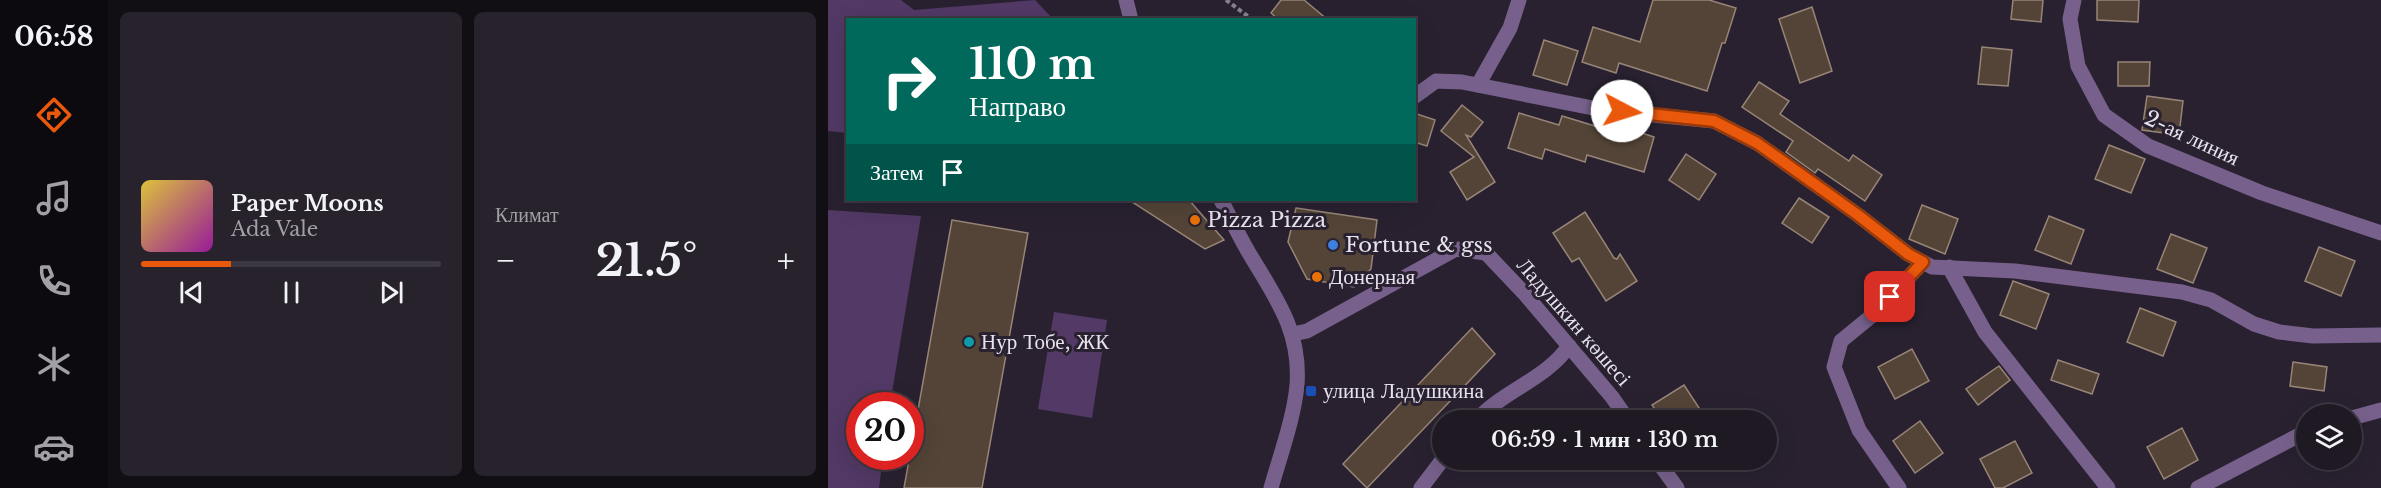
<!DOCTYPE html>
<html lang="ru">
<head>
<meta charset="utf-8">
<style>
  :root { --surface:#1f1924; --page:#27222c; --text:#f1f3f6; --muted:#a1a0a6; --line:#3c3841; --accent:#ea580c }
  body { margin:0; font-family:"Libre Baskerville",serif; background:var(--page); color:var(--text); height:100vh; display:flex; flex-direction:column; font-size:22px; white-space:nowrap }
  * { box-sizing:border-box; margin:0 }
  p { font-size:20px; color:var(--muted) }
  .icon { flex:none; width:33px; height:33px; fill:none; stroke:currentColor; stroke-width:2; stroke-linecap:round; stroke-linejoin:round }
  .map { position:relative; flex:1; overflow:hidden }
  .panel { display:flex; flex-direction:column; gap:12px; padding:12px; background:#110e14; width:720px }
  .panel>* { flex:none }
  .guide { position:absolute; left:18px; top:18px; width:570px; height:183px; border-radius:0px; box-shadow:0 6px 24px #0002,0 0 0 2px var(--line); background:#00695c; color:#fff; overflow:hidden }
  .fabs { position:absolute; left:1468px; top:404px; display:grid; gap:12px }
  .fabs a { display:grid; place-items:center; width:66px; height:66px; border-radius:50%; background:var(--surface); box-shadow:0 6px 24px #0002,0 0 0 2px var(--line); font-size:30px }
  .speed { position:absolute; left:18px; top:392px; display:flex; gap:12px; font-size:30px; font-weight:700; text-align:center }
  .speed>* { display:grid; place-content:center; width:78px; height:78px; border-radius:50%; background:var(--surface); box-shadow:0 6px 24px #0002,0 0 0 2px var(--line); line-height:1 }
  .speed .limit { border:9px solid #d22; background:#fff; color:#111 }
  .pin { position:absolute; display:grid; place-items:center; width:51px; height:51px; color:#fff; margin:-26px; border-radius:12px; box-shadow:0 3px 9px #0006 }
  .me { position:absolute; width:66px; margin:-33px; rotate:95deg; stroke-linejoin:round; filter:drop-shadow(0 0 4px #0008) }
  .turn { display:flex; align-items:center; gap:21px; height:126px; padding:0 24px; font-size:27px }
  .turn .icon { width:78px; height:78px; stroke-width:2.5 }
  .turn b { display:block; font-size:42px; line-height:51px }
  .then { display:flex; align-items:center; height:57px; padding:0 24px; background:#0003; gap:12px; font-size:22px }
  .big { font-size:45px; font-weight:600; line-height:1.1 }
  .panel .tile { flex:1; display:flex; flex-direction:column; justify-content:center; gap:9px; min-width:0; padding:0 21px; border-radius:9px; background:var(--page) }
  .song { display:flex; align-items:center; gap:18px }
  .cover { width:72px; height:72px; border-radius:9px; background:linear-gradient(135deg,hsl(50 70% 55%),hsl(300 70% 35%)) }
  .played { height:6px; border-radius:3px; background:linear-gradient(90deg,var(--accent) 30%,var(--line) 30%) }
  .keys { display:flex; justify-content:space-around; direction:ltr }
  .heat { display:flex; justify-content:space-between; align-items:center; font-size:33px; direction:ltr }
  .panel .tiles { flex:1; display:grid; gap:12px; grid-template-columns:repeat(2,1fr) }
  .trip { position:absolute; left:604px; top:410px; width:345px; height:60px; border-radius:30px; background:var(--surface); box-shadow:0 6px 24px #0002,0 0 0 2px var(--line); font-weight:600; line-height:60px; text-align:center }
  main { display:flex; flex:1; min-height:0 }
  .tab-bar { display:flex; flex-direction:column; width:108px; justify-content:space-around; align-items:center; background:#0c0a0e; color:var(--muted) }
  .tab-bar .icon { width:42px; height:42px }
  .tab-bar .active { color:var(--accent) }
  .tab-bar b { font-size:27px; color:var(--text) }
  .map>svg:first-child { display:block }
  .green { fill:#523966 }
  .building { fill:#534437; stroke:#978577; stroke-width:1.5 }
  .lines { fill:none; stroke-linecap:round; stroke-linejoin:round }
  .path { stroke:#86808c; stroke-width:4; stroke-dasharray:4.5 3; stroke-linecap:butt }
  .minor { stroke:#77618c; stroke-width:15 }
  .route-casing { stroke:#983908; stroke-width:15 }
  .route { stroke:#ea580c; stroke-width:10 }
  .food-dot { fill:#e8710a; stroke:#292130; stroke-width:2 }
  .shop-dot { fill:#3f7fe0; stroke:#292130; stroke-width:2 }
  .culture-dot { fill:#0f9aa8; stroke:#292130; stroke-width:2 }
  .transit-dot { fill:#1a4fb4; stroke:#292130; stroke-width:2 }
  .labels { text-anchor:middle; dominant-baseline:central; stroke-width:6; stroke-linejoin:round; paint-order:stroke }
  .street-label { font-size:21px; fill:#e7e2ec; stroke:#292130 }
  .poi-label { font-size:21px; fill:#e7e2ec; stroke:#292130; text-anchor:start }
</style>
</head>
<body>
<main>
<nav class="tab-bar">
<b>06:58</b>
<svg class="icon active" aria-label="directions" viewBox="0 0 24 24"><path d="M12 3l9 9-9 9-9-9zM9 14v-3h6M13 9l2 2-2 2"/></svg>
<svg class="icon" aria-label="music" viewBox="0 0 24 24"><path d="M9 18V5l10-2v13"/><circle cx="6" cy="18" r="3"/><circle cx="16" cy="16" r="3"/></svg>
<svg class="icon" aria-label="phone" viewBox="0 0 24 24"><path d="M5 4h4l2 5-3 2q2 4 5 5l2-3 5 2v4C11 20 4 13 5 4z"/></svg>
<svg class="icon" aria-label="climate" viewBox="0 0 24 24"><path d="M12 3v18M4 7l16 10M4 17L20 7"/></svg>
<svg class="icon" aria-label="car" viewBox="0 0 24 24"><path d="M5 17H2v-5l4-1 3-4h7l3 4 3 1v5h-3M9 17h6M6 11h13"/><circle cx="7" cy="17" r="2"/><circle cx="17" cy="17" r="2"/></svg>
</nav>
<section class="panel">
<div class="tiles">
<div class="tile">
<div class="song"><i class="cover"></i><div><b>Paper Moons</b><p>Ada Vale</p></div></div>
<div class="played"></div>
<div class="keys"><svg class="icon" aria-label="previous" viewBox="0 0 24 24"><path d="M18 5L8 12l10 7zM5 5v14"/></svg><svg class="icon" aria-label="pause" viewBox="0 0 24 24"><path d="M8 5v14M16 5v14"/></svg><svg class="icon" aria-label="next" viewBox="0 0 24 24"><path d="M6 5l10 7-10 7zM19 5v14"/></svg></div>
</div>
<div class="tile"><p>Климат</p>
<div class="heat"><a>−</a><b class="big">21.5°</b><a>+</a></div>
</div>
</div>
</section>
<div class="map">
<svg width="1553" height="488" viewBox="0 0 1553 488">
  <rect width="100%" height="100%" fill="#292130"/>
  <g class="green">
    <polygon points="0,0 73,0 86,10 207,0 225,19 20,20 19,133 0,131"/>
    <polygon points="0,210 93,216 62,405 32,405 32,456 55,456 51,488 0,488"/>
    <polygon points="226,312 279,320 264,418 210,409"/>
  </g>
  <g class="building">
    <polygon points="453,0 476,0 500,20 451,20 443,13"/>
    <polygon points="825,0 881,0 908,8 897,43 894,43 879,91 791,63 788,73 754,62 765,27 812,42"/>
    <polygon points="1185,0 1215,0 1213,22 1183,19"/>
    <polygon points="1269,0 1311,0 1310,22 1269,20"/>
    <polygon points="984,7 1004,71 972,83 951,19"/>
    <polygon points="716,40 750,51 739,85 705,75"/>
    <polygon points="1154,47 1184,50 1180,86 1150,84"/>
    <polygon points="1290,62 1322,62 1321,86 1290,86"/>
    <polygon points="931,82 961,101 952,114 1021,161 1025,155 1054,175 1037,201 990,169 987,173 958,152 965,141 914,107"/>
    <polygon points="1319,96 1355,101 1351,135 1314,130"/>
    <polygon points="634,105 655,122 643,137 638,135 667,182 639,200 622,172 646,157 613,131"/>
    <polygon points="586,113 607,120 599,146 586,142"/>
    <polygon points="691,113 731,125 734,116 790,133 793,126 826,137 816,172 759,155 757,162 717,149 714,159 680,148"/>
    <polygon points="1281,145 1317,159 1303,193 1267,179"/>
    <polygon points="858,154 888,174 871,200 841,180"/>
    <polygon points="971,198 1001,217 984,243 954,223"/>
    <polygon points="301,200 361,200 396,240 377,249"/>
    <polygon points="1094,205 1130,219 1117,254 1081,239"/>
    <polygon points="468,208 549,220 543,269 526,287 479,279 460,242"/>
    <polygon points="757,212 786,258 789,259 792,254 809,281 778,301 751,258 744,262 725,233"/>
    <polygon points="1221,216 1256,230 1243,264 1207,250"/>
    <polygon points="124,220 200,233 154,488 76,488"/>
    <polygon points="1343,234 1379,248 1365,283 1329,269"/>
    <polygon points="1491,247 1527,261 1513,296 1477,281"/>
    <polygon points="1185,281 1221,294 1208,329 1172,315"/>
    <polygon points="1312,308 1348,322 1335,356 1299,342"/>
    <polygon points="644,328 667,354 539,488 515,464"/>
    <polygon points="1084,349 1101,381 1067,399 1050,367"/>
    <polygon points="1230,360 1271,374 1264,394 1223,380"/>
    <polygon points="1465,362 1499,367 1496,391 1462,386"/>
    <polygon points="1171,366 1182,380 1150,405 1138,389"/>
    <polygon points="856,385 875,414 866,420 834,420 824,405"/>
    <polygon points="1092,421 1115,453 1087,473 1065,441"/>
    <polygon points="1354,428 1370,460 1336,479 1319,447"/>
    <polygon points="1187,441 1204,473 1175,488 1167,488 1152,459"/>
  </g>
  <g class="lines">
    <polyline class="path" points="398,0 425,20"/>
    <g class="minor">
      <polyline points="298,0 303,20"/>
      <polyline points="1246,0 1242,19 1250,66 1276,115 1320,146 1434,193 1553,233"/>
      <polyline points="650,85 682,28 691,0"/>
      <polyline points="586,97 608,81 634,82 775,110 886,121 929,143 1030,215 1080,254 1104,267 1187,271 1354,292 1383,300 1426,324 1451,332 1485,336 1553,335"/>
      <path d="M393,200c9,17 18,36 28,53 26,44 52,77 48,132 -3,33 -17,71 -26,103"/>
      <polyline points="1121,267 1157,332 1280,488"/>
      <polyline points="465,334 479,331 628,249 658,253 696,293 784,397 800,420"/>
      <polyline points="1524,418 1553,410"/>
      <path d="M649,420c27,-30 68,-40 92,-74"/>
      <polyline points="828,459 849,488"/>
      <polyline points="593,488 615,459"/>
      <polyline points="1071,488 1031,430 1006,367 1013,341 1046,314 1095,262"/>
      <polyline points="1370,488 1479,431"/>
    </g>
  </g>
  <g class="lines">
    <g class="route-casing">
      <polyline id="route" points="794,111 886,121 929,143 1030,215 1080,254 1095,262 1062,297"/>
    </g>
    <use href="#route" class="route"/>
  </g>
  <g class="food-dot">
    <circle cx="367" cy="220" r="6"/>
    <circle cx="489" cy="277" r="6"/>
  </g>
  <circle class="shop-dot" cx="505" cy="245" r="6"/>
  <circle class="culture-dot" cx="141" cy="342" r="6"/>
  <rect class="transit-dot" x="477" y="385" width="12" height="12" rx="3"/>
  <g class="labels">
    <g class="street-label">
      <text transform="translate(1364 138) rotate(25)">2-ая линия</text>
      <text transform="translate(746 322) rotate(49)">Ладушкин көшесі</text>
    </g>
    <g class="poi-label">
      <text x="379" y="220">Pizza Pizza</text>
      <text x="517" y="245">Fortune &amp; gss</text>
      <text x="501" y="277">Донерная</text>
      <text x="153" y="342">Нур Тобе, ЖК</text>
      <text x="495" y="391">улица Ладушкина</text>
    </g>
  </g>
</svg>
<div class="fabs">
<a><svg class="icon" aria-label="layers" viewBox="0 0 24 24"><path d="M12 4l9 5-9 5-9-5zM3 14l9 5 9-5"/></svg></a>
</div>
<div class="speed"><div class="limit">20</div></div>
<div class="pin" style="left:1062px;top:297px;background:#d93025"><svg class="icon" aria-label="arrive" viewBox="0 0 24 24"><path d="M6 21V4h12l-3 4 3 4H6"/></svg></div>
<svg class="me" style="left:794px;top:111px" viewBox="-20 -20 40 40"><circle r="19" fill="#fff"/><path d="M0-13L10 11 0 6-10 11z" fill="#ea580c"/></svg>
<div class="trip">06:59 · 1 мин · 130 m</div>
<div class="guide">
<div class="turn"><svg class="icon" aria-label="right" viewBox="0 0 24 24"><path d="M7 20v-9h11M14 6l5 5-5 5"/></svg><div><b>110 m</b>Направо</div></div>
<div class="then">Затем<svg class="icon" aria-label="arrive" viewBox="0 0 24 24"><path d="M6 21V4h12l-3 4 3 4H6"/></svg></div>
</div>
</div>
</main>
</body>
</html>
